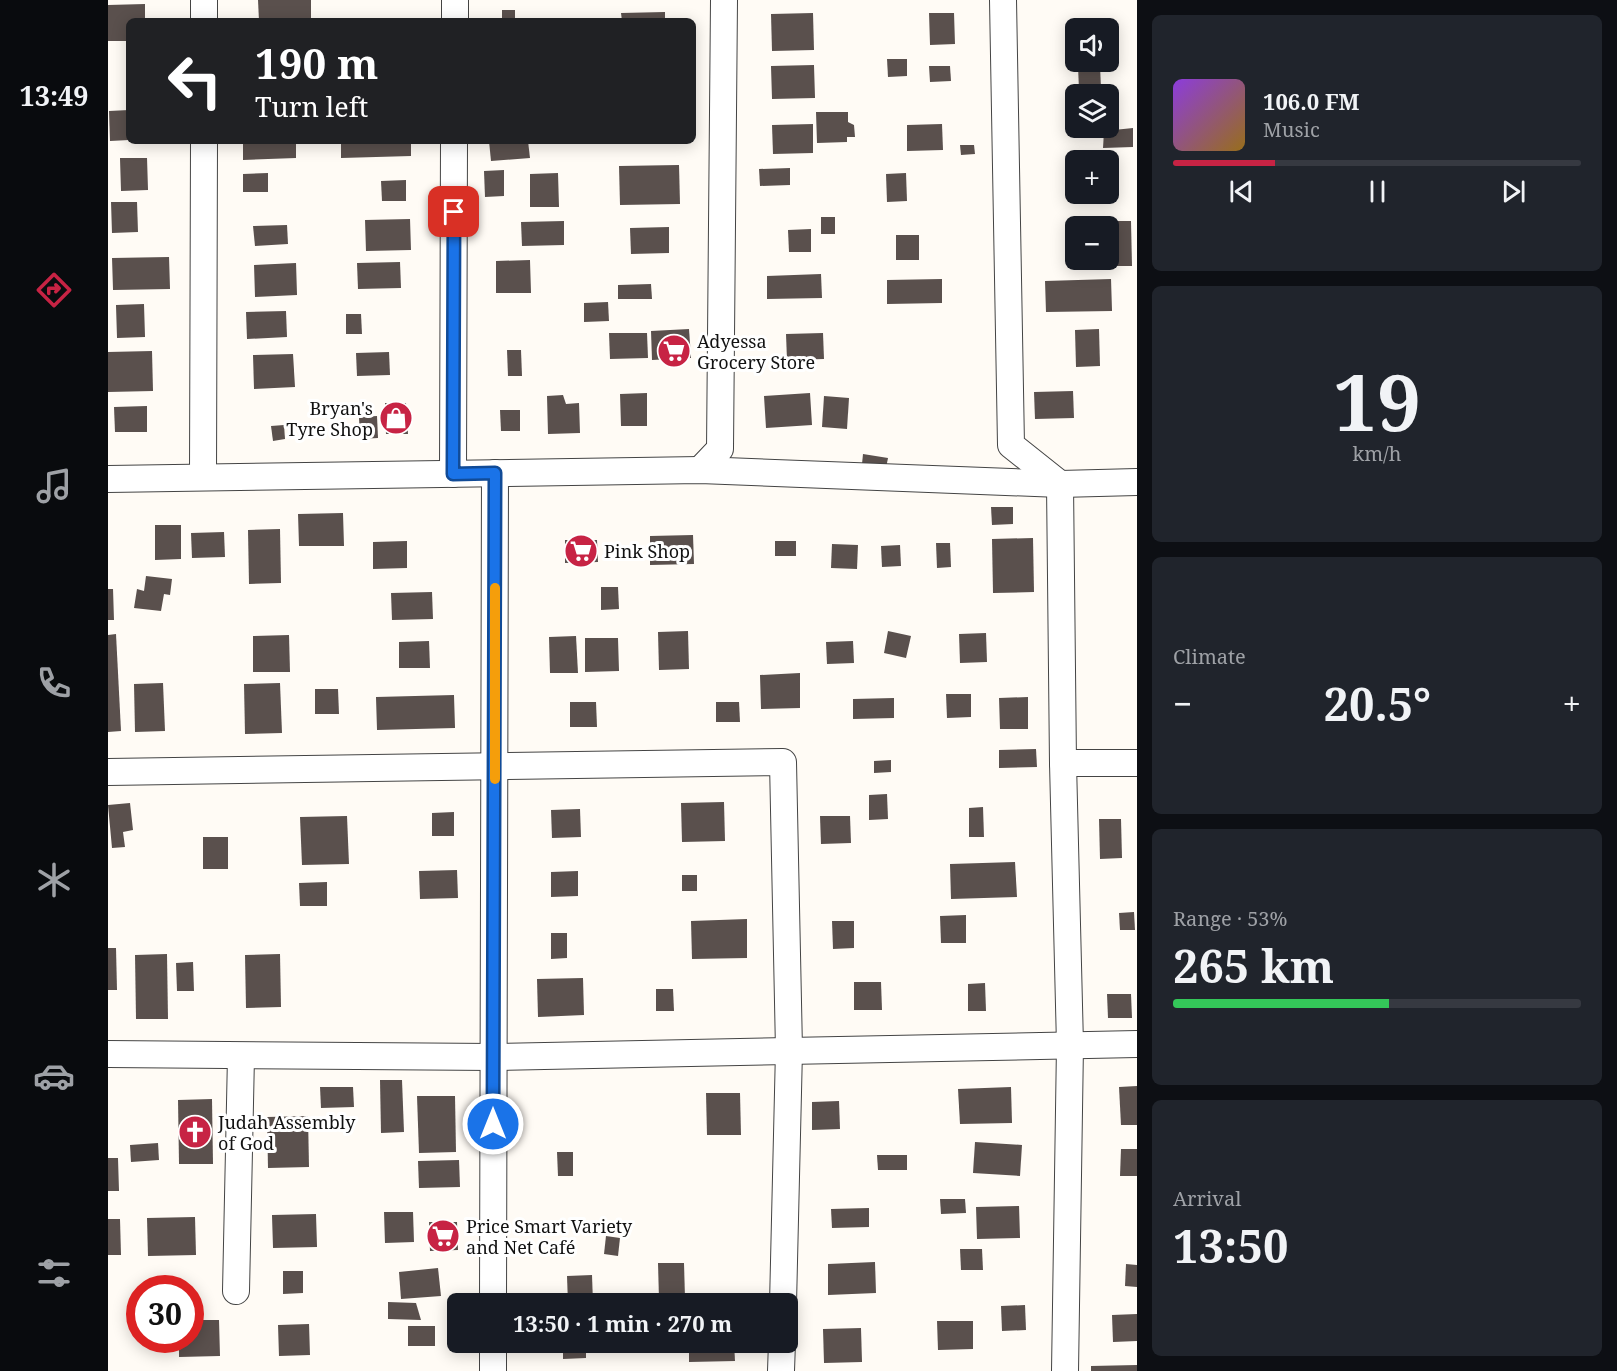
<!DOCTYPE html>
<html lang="en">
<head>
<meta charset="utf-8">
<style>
  :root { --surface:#171b24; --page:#20242c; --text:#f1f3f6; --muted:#9ea1a6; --line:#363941; --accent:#c72344 }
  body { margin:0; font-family:"Noto Serif",serif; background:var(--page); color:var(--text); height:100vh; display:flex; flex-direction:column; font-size:22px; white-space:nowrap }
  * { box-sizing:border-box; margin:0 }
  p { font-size:20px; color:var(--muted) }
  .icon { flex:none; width:33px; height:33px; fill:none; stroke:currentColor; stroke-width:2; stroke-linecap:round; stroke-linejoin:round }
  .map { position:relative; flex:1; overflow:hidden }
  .side { display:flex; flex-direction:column; gap:15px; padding:15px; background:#0d0f14; width:480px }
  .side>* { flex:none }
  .guide { position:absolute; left:18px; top:18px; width:570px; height:126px; border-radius:9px; box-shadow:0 3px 15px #0003; background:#202124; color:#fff; overflow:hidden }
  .fabs { position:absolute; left:957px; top:18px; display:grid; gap:12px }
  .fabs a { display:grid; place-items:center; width:54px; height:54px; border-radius:9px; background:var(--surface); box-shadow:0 3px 15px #0003; font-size:30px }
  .speed { position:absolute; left:18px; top:1275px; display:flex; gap:12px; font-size:30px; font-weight:700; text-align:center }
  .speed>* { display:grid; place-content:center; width:78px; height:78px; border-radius:50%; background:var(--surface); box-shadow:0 3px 15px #0003; line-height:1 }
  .speed .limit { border:9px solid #d22; background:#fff; color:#111 }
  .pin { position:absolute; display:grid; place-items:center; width:51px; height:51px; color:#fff; margin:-26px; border-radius:12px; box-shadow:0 3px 9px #0006 }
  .me { position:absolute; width:66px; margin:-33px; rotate:0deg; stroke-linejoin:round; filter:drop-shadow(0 0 4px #0008) }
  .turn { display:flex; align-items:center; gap:21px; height:126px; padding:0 30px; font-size:27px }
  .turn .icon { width:78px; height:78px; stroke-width:2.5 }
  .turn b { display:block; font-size:42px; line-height:51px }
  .big { font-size:45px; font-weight:700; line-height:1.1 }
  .side .card { flex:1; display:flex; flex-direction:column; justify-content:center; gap:9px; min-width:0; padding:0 21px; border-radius:9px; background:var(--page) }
  .side .dial { align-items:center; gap:0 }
  .dial b { font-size:78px; line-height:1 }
  .song { display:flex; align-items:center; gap:18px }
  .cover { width:72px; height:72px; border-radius:9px; background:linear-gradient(135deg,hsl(270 70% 55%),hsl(40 70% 35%)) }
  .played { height:6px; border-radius:3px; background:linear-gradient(90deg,var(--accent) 25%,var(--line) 25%) }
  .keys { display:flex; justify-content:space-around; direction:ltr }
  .heat { display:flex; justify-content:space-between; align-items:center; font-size:33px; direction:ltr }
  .charge { height:9px; border-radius:4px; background:linear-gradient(90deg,#34c759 53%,var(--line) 0) }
  .trip { position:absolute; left:339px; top:1293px; width:351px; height:60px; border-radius:9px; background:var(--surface); box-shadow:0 3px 15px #0003; font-weight:700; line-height:60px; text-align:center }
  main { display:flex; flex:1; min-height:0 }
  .tab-bar { display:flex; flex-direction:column; width:108px; justify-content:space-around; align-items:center; background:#090b0e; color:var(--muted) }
  .tab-bar .icon { width:42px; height:42px }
  .tab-bar .active { color:var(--accent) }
  .tab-bar b { font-size:27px; color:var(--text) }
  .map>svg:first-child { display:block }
  .building { fill:#5a504d }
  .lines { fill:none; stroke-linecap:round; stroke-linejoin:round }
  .minor-casing { stroke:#444; stroke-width:28 }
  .minor { stroke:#fff; stroke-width:26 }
  .route-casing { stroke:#114b97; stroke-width:15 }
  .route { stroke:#1a73e8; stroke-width:10 }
  .slow { stroke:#f59e0b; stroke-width:10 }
  .labels { text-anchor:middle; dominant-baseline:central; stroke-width:6; stroke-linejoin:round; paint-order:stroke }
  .poi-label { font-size:18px; fill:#111; stroke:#fff; text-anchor:start }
</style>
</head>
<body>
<main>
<nav class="tab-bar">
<b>13:49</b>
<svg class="icon active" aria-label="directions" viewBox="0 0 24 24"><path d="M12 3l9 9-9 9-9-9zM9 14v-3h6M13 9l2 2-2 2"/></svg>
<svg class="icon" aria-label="music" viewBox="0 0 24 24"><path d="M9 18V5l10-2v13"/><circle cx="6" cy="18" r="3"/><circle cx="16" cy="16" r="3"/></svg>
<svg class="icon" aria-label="phone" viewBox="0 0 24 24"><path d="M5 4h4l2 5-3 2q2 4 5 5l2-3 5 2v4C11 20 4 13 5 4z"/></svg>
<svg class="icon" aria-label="climate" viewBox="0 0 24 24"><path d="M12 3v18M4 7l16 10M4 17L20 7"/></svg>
<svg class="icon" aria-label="car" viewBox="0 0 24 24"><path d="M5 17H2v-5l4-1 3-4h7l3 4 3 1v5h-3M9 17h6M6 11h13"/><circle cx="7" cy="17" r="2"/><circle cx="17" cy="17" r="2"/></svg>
<svg class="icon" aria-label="filters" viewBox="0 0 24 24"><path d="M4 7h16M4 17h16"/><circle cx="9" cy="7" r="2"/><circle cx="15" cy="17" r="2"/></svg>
</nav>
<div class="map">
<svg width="1029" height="1371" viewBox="0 0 1029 1371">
  <rect width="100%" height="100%" fill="#fffbf5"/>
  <g class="building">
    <polygon points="150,0 203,0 203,21 151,21"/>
    <polygon points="37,4 37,21 21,21 21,41 0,41 0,5"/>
    <rect x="394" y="10" width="13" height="11"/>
    <polygon points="557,12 557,21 514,21 513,13"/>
    <polygon points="705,13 706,50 664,51 663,14"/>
    <polygon points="821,13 846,13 847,44 822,45"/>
    <polygon points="779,59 799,59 799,76 780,77"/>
    <polygon points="706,65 707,98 664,99 663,66"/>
    <polygon points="992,65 993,89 971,90 970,66"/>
    <polygon points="821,66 842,66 843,81 822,82"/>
    <polygon points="21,110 21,140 2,141 1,111"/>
    <polygon points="708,112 740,112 740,122 746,125 747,137 739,137 739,142 709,143"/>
    <polygon points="705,124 705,153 665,154 664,125"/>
    <polygon points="834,124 835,150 799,151 799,125"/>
    <polygon points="972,128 996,128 996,131 972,132"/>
    <polygon points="1025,128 1025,147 995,148 996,131"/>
    <polygon points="135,141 188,141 188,158 135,160"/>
    <polygon points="233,141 303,141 303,156 233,158"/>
    <polygon points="381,141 420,141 422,158 383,161"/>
    <polygon points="852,145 866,145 867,154 853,155"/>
    <polygon points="12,158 39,158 40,190 13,191"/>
    <polygon points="571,165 572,204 512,205 511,166"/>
    <polygon points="682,168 682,185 652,186 651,169"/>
    <polygon points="396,170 396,196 377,197 376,171"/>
    <polygon points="160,173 160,192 135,192 135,174"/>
    <polygon points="450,173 451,207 422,207 422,174"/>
    <polygon points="798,173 799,201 779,202 778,174"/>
    <polygon points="1000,176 1005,176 1005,198 981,199 981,194 1000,194"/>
    <polygon points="298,180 298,201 274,201 273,181"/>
    <polygon points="3,202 29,202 30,232 4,233"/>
    <rect x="713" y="217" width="14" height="17"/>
    <polygon points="302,219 303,250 258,251 257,220"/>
    <polygon points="456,221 456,245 414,246 413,222"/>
    <polygon points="1007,221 1023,221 1024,266 1008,266"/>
    <polygon points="179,225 180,244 147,246 145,226"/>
    <polygon points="561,227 561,253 523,254 522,228"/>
    <polygon points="703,229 703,252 681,252 680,230"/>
    <rect x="788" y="235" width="23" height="25"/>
    <polygon points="61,257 62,289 5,290 4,258"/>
    <polygon points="422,260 423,293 388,293 388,261"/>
    <polygon points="292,262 293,288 250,289 249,263"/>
    <polygon points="188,263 189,295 147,297 146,265"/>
    <polygon points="713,274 714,298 659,299 659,276"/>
    <polygon points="834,279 834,303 779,304 779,280"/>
    <polygon points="1003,279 1004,311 938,312 937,281"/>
    <polygon points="543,284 544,299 510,299 510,285"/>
    <polygon points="500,302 501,321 476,322 476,303"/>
    <polygon points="36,304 37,337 9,338 8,305"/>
    <polygon points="178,311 179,337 139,339 138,312"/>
    <polygon points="238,314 253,314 254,334 238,334"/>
    <polygon points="581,329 583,358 544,360 543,331"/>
    <polygon points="991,329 992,366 968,367 967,330"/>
    <polygon points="501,333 539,333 540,358 502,359"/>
    <polygon points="715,333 716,359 679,360 678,334"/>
    <polygon points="399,350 413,350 414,376 400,376"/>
    <polygon points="44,351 45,391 0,392 0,352"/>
    <polygon points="281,352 282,375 249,376 248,353"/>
    <polygon points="185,354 187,387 146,389 145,355"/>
    <polygon points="965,391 966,418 927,419 926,392"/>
    <polygon points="539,393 539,426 513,426 512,394"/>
    <polygon points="702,393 704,425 658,428 656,396"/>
    <polygon points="455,395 458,404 471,403 472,433 440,434 439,396"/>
    <polygon points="716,396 741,398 739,429 714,427"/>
    <polygon points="277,403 298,403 300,434 278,434"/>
    <polygon points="39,406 39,432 7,432 6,407"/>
    <polygon points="392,410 412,410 412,431 393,431"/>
    <polygon points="269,416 270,438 252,439 251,417"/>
    <polygon points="176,425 177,439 165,441 163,426"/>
    <polygon points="755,454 780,458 778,468 754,464"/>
    <polygon points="883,507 905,507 905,524 884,525"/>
    <polygon points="235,513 236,546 191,546 190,514"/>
    <polygon points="47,525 73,525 73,559 47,560"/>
    <polygon points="172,529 173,583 141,584 140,530"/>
    <polygon points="116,532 117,557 84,558 83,533"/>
    <polygon points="585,535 586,564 542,565 542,536"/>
    <polygon points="925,538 926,592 885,593 884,539"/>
    <polygon points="457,540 489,540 490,562 457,563"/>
    <polygon points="299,541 299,568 265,569 265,542"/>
    <rect x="667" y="541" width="21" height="15"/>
    <polygon points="828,543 842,543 843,567 829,568"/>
    <polygon points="724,544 750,545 749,569 723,568"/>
    <polygon points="792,545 793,566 774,567 773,546"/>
    <polygon points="38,576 64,579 62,595 56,594 53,611 26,608 29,589 36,591"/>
    <polygon points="493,587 510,587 511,609 493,610"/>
    <polygon points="0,589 5,589 6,620 0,620"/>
    <polygon points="324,592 325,619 284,620 283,593"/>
    <polygon points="580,631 581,669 551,670 550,632"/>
    <polygon points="780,631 803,636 798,658 776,653"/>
    <polygon points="878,633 879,662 852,663 851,634"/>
    <polygon points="8,634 13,731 0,732 0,635"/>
    <polygon points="181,635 182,672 145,672 145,636"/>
    <polygon points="468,636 470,673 442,673 441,637"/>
    <polygon points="477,638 510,638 511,671 477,672"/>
    <polygon points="321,641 322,668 291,668 291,642"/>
    <polygon points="745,641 746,663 719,664 718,642"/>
    <polygon points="692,673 692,708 653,709 652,675"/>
    <polygon points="55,683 57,731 27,732 26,684"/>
    <polygon points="172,683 174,733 137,734 136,684"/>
    <polygon points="207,689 230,689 231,714 207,714"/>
    <polygon points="838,694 863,694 863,717 839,718"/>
    <polygon points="346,695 347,728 269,730 268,697"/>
    <polygon points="920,697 920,729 892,729 891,698"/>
    <polygon points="786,698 786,718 745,719 745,699"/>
    <polygon points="462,702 488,702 489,727 462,727"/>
    <polygon points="608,702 631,702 632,722 608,722"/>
    <polygon points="928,749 929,767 891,768 891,750"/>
    <polygon points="783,760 783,772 766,773 766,761"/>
    <polygon points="779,794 780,819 761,820 761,795"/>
    <polygon points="616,802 617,841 574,842 573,803"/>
    <polygon points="22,803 25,830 15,832 17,847 4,848 0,805"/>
    <polygon points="875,807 876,837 861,837 861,808"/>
    <polygon points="472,809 473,837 444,838 443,810"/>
    <polygon points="346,812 346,836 324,836 324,813"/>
    <polygon points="239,816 241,864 194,865 192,817"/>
    <polygon points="712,816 742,816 743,843 713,844"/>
    <polygon points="991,819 1013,819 1014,858 992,859"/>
    <rect x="95" y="837" width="25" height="32"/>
    <polygon points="907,862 909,897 843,899 842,864"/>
    <polygon points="349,870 350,898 312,899 311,871"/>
    <polygon points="470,871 470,896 443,897 443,872"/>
    <rect x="574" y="875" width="15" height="16"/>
    <polygon points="219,882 219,906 192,906 191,883"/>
    <polygon points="1026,912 1027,930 1012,930 1011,913"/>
    <polygon points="858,915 858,943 833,943 832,916"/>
    <polygon points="639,919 639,958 584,959 583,921"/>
    <polygon points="724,921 746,921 746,948 725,949"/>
    <polygon points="443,933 459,933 459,958 443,959"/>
    <polygon points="0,948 8,948 9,990 0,990"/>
    <polygon points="59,954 60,1019 28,1019 27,955"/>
    <polygon points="172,954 173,1007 138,1008 137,955"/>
    <polygon points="85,962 86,991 69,991 68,963"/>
    <polygon points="475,978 476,1015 430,1017 429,979"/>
    <polygon points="746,982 773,982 774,1010 746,1010"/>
    <polygon points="877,983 878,1011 860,1011 860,984"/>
    <polygon points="548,989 565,989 566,1011 548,1011"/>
    <polygon points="999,994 1023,994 1024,1018 1000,1018"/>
    <polygon points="272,1080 294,1080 296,1132 273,1133"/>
    <polygon points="1029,1086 1029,1125 1013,1125 1011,1087"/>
    <polygon points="212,1087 245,1087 246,1107 213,1108"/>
    <polygon points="903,1087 904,1123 852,1124 850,1089"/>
    <polygon points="598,1093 632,1093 633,1135 599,1135"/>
    <polygon points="309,1096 347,1096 348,1152 311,1153"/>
    <polygon points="104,1099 105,1164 71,1164 70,1100"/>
    <polygon points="731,1101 732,1129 704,1130 704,1102"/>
    <polygon points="200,1116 201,1167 160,1168 159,1117"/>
    <polygon points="867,1142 914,1145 912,1176 865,1173"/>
    <polygon points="50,1143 51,1160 23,1162 22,1145"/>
    <polygon points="1013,1149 1029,1149 1029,1176 1012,1176"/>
    <polygon points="449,1152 465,1152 465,1176 450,1176"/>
    <polygon points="769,1155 799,1155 799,1170 770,1170"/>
    <polygon points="0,1158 10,1158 11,1191 0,1191"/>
    <polygon points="351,1160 352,1187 311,1188 310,1161"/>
    <polygon points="832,1199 857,1199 858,1213 833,1214"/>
    <polygon points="911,1206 912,1238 869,1239 868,1207"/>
    <polygon points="761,1208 761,1227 724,1228 723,1209"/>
    <polygon points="276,1212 305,1212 306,1242 277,1243"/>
    <polygon points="208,1214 209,1247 165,1248 164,1215"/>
    <polygon points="87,1217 88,1255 40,1256 39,1218"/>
    <polygon points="0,1219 12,1219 13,1255 0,1255"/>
    <polygon points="321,1222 349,1222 350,1250 322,1251"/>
    <polygon points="498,1236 512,1238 510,1256 496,1254"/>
    <polygon points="852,1249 874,1249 875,1270 853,1270"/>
    <polygon points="767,1262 768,1293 720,1295 720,1264"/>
    <polygon points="550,1263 576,1263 577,1298 551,1299"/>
    <polygon points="1018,1264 1029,1265 1029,1287 1017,1286"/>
    <polygon points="330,1268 333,1296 293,1299 291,1272"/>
    <polygon points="175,1271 195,1271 195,1293 175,1294"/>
    <polygon points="484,1275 485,1303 460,1304 459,1276"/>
    <polygon points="280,1302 308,1303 313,1320 280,1319"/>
    <polygon points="917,1305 918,1330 894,1331 893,1306"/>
    <polygon points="1029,1314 1029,1341 1005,1342 1004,1315"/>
    <polygon points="82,1320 111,1320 112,1356 71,1357 71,1340 82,1340"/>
    <polygon points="829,1321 865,1321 865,1349 830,1350"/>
    <polygon points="201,1324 202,1355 171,1356 170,1325"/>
    <rect x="300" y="1326" width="27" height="20"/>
    <polygon points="753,1328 754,1362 716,1363 715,1329"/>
    <polygon points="455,1342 478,1342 478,1358 455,1359"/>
    <polygon points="535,1342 572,1342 572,1351 536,1352"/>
    <polygon points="581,1342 626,1342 627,1361 581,1362"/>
    <polygon points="1029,1365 1029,1371 983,1371 983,1366"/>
  </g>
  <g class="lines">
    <g class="minor-casing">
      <g id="minor">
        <polyline points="895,0 903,445 952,484 955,763 962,1045 957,1371"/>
        <polyline points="96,21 96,0"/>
        <polyline points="347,21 347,0"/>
        <polyline points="592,470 612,449 616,0"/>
        <polyline points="345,474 346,141"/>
        <polyline points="95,477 96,141"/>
        <polyline points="0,479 592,470 952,484 1029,482"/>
        <polyline points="955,763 1029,763"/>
        <polyline points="0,772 675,762 681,1050 675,1304"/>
        <polyline points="0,1054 386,1057 1029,1044"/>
        <polyline points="128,1291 133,1056"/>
        <polyline points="385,1304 387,473"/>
        <polyline points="385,1371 385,1342"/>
        <polyline points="673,1371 674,1342"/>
      </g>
    </g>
    <use href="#minor" class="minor"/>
  </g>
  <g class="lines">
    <g class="route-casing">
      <polyline id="route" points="346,212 345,474 387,473 385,1124"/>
    </g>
    <use href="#route" class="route"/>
    <polyline class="slow" points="387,779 387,588"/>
  </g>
  <defs>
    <g id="supermarket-disc" transform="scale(1.725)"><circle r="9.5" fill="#c72344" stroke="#fff"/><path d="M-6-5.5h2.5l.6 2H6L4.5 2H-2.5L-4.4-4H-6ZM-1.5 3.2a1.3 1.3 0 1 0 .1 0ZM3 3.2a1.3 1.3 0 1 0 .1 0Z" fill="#fff"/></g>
    <g id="shop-disc" transform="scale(1.725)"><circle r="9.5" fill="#c72344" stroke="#fff"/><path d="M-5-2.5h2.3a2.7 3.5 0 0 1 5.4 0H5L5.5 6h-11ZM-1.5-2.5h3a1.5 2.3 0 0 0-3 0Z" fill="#fff"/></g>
    <g id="church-disc" transform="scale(1.725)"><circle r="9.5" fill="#c72344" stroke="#fff"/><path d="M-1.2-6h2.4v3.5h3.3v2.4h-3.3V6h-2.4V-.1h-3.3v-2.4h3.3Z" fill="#fff"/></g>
  </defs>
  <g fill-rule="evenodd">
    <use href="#supermarket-disc" x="566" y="351"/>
    <use href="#shop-disc" x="288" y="418"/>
    <use href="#supermarket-disc" x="473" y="551"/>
    <use href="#church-disc" x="87" y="1132"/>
    <use href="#supermarket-disc" x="335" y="1236"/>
  </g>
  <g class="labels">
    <g class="poi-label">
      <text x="589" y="341">Adyessa<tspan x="589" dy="21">Grocery Store</tspan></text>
      <text x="265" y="408" text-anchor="end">Bryan's<tspan x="265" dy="21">Tyre Shop</tspan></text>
      <text x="496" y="551">Pink Shop</text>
      <text x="110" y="1122">Judah Assembly<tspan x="110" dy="21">of God</tspan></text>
      <text x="358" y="1226">Price Smart Variety<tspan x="358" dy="21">and Net Café</tspan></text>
    </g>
  </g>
</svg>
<div class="fabs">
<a><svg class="icon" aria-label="sound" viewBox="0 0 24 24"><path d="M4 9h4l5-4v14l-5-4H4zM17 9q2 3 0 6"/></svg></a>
<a><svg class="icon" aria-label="layers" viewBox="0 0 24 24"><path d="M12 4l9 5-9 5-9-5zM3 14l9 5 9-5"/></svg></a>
<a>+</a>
<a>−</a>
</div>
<div class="speed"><div class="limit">30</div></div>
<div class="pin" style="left:346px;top:212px;background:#d93025"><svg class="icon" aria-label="arrive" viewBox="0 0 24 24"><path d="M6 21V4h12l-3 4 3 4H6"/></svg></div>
<svg class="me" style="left:385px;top:1124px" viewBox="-20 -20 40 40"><circle r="17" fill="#1a73e8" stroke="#fff" stroke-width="3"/><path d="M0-11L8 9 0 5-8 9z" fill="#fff"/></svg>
<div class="trip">13:50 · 1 min · 270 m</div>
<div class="guide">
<div class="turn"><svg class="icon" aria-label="left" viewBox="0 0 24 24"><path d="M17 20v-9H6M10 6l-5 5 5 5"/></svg><div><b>190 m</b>Turn left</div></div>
</div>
</div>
<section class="side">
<div class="card">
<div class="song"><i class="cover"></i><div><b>106.0 FM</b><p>Music</p></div></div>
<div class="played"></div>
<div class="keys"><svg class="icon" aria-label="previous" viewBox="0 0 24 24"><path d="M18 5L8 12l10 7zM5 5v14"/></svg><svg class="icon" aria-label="pause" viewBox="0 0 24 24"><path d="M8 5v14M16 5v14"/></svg><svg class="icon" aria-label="next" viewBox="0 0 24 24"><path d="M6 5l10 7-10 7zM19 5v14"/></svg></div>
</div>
<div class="card dial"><b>19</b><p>km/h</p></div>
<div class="card"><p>Climate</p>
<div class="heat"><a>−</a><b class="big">20.5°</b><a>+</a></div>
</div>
<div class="card"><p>Range · 53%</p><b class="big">265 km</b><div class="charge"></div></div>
<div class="card"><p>Arrival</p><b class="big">13:50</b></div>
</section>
</main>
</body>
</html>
